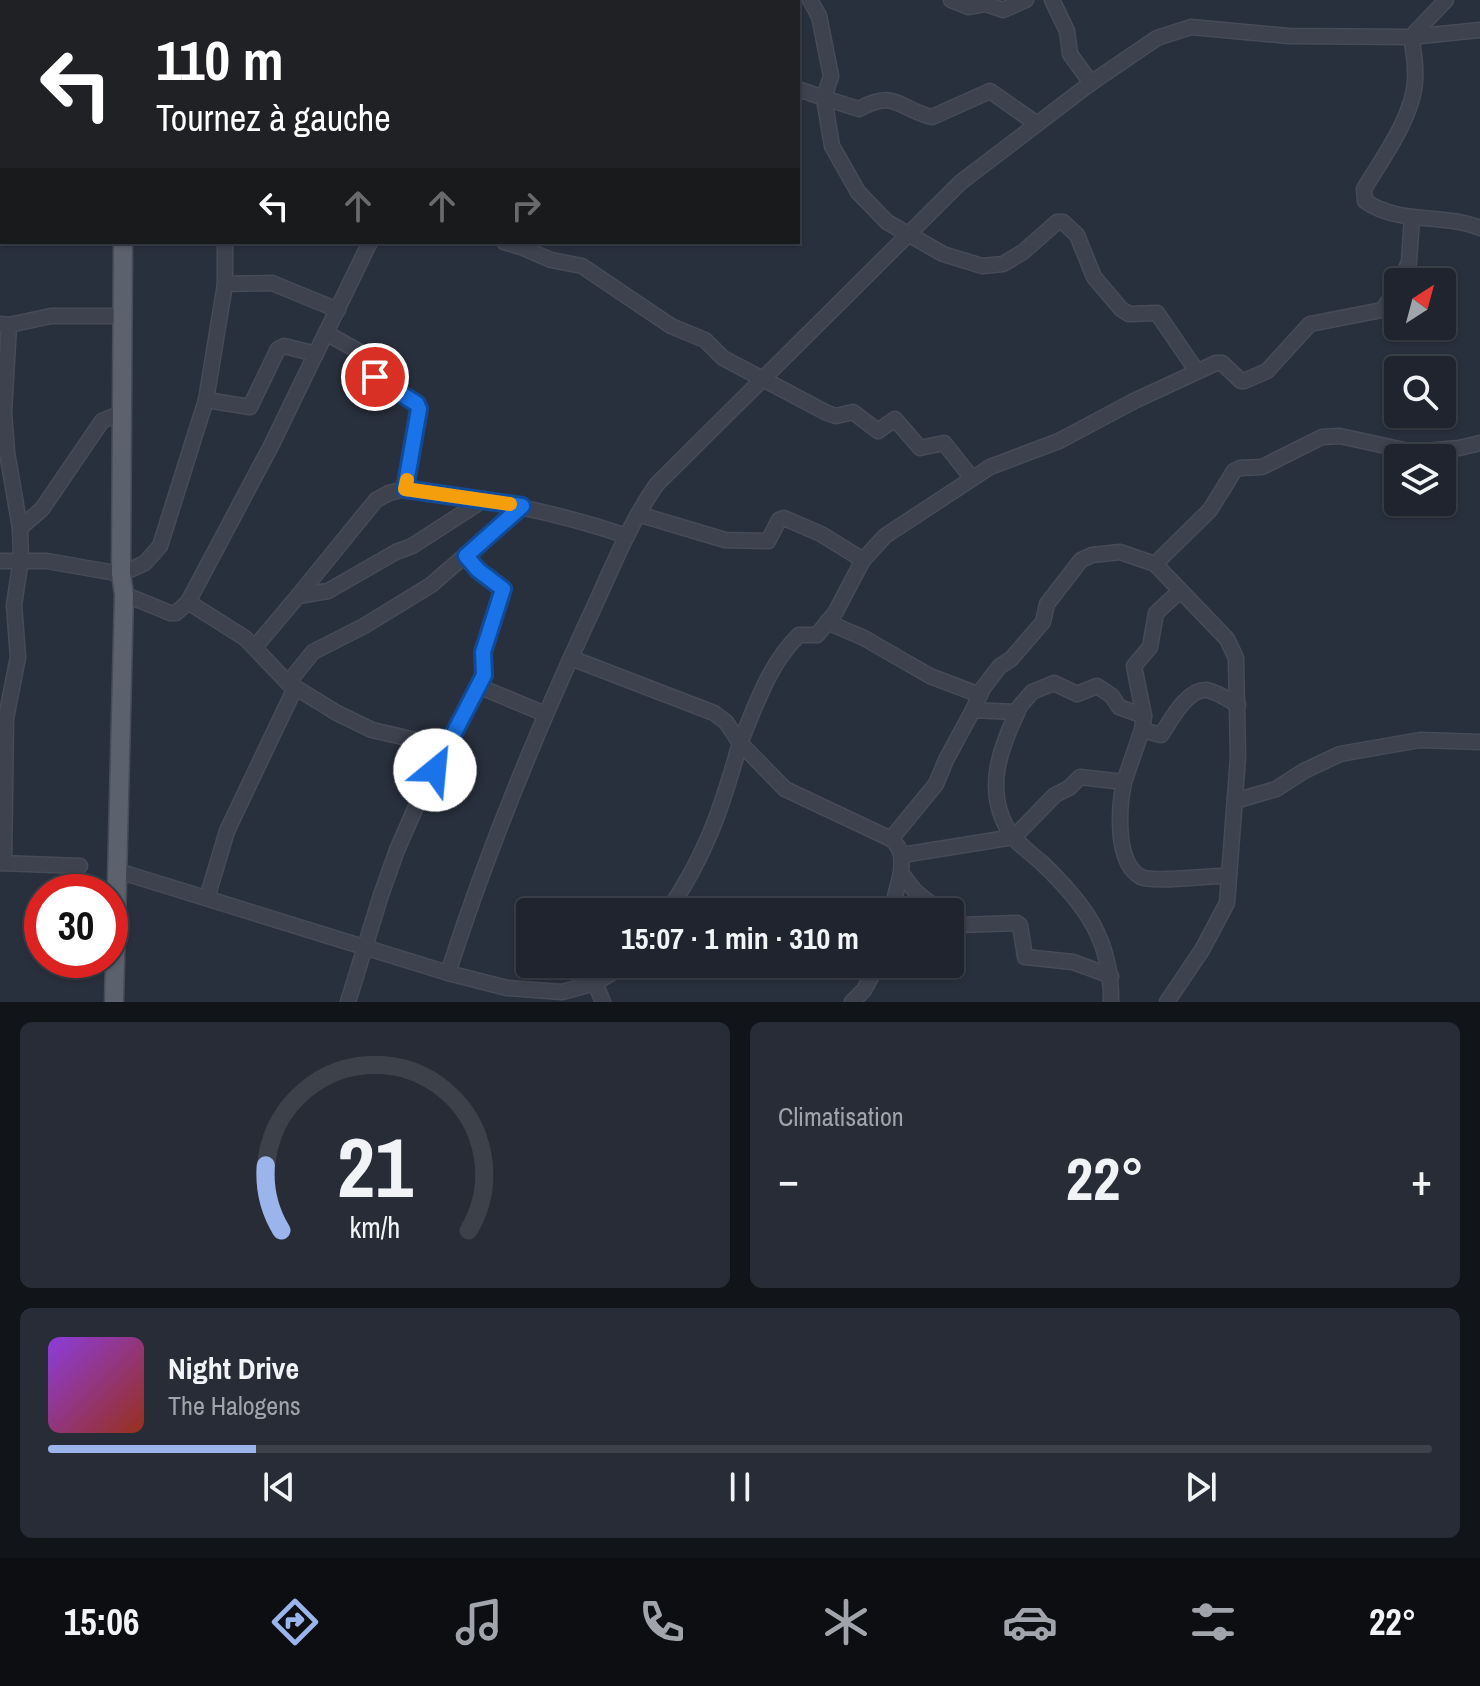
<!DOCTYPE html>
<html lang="fr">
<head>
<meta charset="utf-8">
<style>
  :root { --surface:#1f242e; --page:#272c36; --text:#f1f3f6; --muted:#a1a4aa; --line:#3c414a; --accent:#9bb4eb }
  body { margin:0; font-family:"Archivo Narrow",sans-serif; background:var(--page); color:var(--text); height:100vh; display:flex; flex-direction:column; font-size:30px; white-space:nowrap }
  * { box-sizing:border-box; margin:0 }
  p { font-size:26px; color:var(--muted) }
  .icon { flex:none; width:44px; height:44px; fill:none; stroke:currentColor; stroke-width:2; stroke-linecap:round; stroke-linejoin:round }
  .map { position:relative; height:1002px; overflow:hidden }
  .drawer { display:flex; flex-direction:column; gap:20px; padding:20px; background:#111419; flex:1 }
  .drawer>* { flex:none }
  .banner { position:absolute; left:0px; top:0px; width:800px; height:244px; box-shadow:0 2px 6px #0004,0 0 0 2px var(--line); background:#202124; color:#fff; overflow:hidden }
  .needle { width:52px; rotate:36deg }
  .buttons { position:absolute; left:1384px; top:268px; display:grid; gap:16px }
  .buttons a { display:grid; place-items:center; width:72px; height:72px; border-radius:8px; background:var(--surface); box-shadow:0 2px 6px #0004,0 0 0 2px var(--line); font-size:40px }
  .speed { position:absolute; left:24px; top:874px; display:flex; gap:16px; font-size:40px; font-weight:700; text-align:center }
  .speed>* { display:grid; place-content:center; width:104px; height:104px; border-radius:50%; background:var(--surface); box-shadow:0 2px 6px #0004,0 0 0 2px var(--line); line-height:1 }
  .speed .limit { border:12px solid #d22; background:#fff; color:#111 }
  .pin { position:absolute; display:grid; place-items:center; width:68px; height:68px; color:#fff; margin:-34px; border:4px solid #fff; border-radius:50%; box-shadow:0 2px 8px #0007 }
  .me { position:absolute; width:88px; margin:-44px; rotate:28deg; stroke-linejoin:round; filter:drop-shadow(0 0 6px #0008) }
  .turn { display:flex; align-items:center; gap:28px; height:168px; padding:0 24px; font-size:36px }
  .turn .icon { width:104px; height:104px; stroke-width:2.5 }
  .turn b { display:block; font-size:56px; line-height:68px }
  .lanes { display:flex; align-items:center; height:76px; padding:0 24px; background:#0003; justify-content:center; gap:40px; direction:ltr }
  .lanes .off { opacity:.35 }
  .big { font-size:60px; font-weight:800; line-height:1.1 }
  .drawer .widget { flex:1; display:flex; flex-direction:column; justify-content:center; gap:12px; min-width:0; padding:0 28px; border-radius:12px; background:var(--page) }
  .drawer .dial { align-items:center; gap:0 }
  .dial svg { height:208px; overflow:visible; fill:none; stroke:var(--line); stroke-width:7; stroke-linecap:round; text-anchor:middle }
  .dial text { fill:var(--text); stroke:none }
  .song { display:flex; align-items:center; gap:24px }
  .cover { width:96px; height:96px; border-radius:12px; background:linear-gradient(135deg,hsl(270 70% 55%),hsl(10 70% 35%)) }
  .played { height:8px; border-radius:4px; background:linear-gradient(90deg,var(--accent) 15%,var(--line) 15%) }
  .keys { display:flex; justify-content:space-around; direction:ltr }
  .heat { display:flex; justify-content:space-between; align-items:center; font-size:44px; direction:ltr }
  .drawer .tiles { flex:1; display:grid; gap:20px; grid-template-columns:1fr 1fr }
  .widget:last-child { grid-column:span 2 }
  .trip { position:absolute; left:516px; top:898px; width:448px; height:80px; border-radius:8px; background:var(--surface); box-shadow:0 2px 6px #0004,0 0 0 2px var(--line); font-weight:800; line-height:80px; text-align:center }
  .tab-bar { display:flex; height:128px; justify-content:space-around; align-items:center; background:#0c0e12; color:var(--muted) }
  .tab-bar .icon { width:56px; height:56px }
  .tab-bar .on { color:var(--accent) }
  .tab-bar b { font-size:36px; color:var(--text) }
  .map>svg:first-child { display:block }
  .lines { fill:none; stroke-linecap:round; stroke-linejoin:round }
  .minor-casing { stroke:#464b57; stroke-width:17 }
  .major-casing { stroke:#464b57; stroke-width:21 }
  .minor { stroke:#3d424e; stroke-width:14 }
  .major { stroke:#5b616d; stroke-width:18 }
  .route-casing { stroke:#114b97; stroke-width:20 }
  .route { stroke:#1a73e8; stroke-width:14 }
  .slow { stroke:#f59e0b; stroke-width:14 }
</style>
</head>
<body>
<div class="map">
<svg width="1480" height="1002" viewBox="0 0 1480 1002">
  <rect width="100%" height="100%" fill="#29303d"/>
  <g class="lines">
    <g class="minor-casing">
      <g id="minor">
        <polyline points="192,0 193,2"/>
        <polyline points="293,0 293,2"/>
        <polyline points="581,0 586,2"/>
        <path d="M810,0l9,16 12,60 -7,22 35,11c36,-21 41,1 73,8l58,-26 47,33"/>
        <polyline points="951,0 969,7 986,4 1003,10 1026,0"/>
        <polyline points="1052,0 1067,31 1070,54 1091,83"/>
        <path d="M1446,0l-35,37c3,15 5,30 4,44 -2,36 -33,78 -51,108l1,12c34,24 79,12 115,27"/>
        <polyline points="798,89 824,98 832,146 858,192 887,222 943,254 982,266 1003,264 1023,252 1057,222 1063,222 1077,235 1094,277 1121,309 1129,314 1157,313 1196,370"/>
        <polyline points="504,242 521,247 551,260 582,266 671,326 705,340 723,358 827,413 836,416 853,412 878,431 895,419 920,448 944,443 971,477"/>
        <polyline points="225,284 272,283 338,310"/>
        <polyline points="0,324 9,325 51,316 121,316"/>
        <polyline points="326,333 360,352 369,363 377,379 419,406 405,489"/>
        <polyline points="206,400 225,284 225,242"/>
        <polyline points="638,514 725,540 768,541 779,520 784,518 821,534 863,560 885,536 990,467 1059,441 1134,401 1216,363 1222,363 1241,381 1244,381 1267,371 1310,324 1382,310 1390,299 1393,284 1404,273 1409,262 1412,217"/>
        <polyline points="20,528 42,509 102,421 121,413"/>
        <path d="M863,560l-28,53 -18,22h-18c-30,29 -43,70 -59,108l45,46 106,50c12,10 11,20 10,34l14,18 26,21"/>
        <polyline points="0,561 47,561 121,574 145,563 160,546 206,400 250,407 278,349 284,346 316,354"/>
        <polyline points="124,594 170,613 176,613 188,602 271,446 370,242"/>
        <path d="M298,596l78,-96 13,-7 16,-4c80,10 145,21 222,47"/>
        <polyline points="188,602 245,638 288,683 337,713 372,730 447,747"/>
        <polyline points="827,622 864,638 930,676 980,695"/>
        <polyline points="255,647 298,596 328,591 396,552 412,546 485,499"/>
        <path d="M571,658l143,55 12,9 14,21c-18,64 -34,113 -73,169"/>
        <polyline points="288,683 313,652 364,626 431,585 522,506"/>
        <polyline points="478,686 545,714"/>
        <polyline points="973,710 983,688 1000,666 1011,659 1043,622 1047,604 1081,560 1092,555 1120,552 1155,564"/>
        <path d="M1018,711c-18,37 -33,78 -11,117 7,14 24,25 35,35 43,41 70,77 69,139"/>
        <polyline points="1144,716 1134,666 1150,647 1156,613 1180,591"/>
        <path d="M1124,782c-5,24 -10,80 17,95 13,6 69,-2 88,-1"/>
        <polyline points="1235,801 1276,789 1304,771 1340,754 1420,740 1480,742"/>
        <polyline points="891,839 936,784 946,760 973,710 1015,712 1032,692 1054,683 1077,694 1097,686 1112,696 1119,707 1144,716 1142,730"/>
        <path d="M902,855l112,-18 41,-42 14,-7 11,-11 44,5 18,-52 19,5c9,-13 26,-47 46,-45 10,2 22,10 31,15"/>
        <polyline points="0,863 80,866"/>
        <polyline points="4,863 6,718 18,657 14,605 21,559 20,528 7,452 4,412 9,325"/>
        <polyline points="118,871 448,973 507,988 562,992 595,983 627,964"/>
        <polyline points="207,898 227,831 295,688"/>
        <polyline points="891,912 901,873"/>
        <polyline points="950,919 960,925 1017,923 1020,925 1025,957 1073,962 1111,976"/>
        <path d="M448,973c39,-121 87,-238 140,-353 22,-46 40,-95 69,-136l304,-302 130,-99 66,-45 34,-11 98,9 122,1 69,-7"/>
        <polyline points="595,983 603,1002"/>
        <polyline points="348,1002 381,895 397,850 422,793 484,675 483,652 503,589 478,570 466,556"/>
        <polyline points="852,1002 864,990 878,964"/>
        <polyline points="1167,1002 1202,950 1227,903 1238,757 1236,658 1227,639 1155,564 1210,510 1234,471 1240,468 1262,467 1322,437 1340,436 1413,452 1459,448 1480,443"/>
      </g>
    </g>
    <g class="major-casing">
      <g id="major">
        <polyline points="108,0 108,2"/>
        <polyline points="114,1002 124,594 121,574 123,242"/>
      </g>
    </g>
    <use href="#minor" class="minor"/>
    <use href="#major" class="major"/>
  </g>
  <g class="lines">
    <g class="route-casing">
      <polyline id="route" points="375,377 417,404 419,409 405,489 522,506 466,556 478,570 503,589 483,652 484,675 435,770"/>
    </g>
    <use href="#route" class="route"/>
    <polyline class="slow" points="407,480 405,489 510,504"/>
  </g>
</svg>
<div class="buttons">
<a><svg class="needle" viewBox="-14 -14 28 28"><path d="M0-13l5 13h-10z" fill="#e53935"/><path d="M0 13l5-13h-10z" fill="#a1a4aa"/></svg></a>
<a><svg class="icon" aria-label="search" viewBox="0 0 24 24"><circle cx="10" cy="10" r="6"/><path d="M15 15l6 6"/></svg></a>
<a><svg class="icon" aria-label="layers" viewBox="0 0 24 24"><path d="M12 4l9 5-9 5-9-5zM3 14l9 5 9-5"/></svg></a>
</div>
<div class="speed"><div class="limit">30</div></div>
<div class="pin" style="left:375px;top:377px;background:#d93025"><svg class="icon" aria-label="arrive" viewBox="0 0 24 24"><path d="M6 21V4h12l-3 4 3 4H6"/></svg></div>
<svg class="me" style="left:435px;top:770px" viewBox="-20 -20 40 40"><circle r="19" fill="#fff"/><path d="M0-13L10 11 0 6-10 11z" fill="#1a73e8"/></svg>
<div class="trip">15:07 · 1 min · 310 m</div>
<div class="banner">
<div class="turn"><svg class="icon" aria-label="left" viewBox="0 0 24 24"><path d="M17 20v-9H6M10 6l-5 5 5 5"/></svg><div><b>110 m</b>Tournez à gauche</div></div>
<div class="lanes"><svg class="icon" aria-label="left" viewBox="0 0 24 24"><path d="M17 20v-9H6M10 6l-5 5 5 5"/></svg><svg class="icon off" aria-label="ahead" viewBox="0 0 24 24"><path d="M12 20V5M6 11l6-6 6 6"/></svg><svg class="icon off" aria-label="ahead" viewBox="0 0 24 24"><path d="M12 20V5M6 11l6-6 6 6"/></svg><svg class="icon off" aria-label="right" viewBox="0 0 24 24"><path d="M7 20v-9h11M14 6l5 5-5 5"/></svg></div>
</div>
</div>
<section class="drawer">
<div class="tiles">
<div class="widget dial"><svg viewBox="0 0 100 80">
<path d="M14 69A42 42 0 1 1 86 69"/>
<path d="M14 69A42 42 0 0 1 8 44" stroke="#9bb4eb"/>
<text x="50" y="56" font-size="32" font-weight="700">21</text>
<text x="50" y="72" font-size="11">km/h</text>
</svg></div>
<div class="widget"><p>Climatisation</p>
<div class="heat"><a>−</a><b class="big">22°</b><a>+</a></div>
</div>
<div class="widget">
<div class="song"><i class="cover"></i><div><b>Night Drive</b><p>The Halogens</p></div></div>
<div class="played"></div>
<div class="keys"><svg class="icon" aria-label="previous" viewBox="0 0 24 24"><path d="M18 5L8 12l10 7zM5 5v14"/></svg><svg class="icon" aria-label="pause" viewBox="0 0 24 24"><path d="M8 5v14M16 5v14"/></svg><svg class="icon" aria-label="next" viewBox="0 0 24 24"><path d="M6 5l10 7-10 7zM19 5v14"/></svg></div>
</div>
</div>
</section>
<nav class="tab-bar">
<b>15:06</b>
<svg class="icon on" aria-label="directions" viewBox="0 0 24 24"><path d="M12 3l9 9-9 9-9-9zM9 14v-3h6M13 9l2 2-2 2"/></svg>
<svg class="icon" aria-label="music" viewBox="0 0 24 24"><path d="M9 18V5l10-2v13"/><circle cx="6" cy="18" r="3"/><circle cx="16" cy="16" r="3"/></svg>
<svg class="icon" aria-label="phone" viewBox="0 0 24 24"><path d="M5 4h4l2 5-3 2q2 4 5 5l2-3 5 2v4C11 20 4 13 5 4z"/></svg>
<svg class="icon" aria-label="climate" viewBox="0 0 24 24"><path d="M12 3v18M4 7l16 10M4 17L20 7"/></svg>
<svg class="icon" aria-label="car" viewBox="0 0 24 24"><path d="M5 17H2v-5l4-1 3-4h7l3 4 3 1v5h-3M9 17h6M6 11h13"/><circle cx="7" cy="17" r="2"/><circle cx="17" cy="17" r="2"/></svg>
<svg class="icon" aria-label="filters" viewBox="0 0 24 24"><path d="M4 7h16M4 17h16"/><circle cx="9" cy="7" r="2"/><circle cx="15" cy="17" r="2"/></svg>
<b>22°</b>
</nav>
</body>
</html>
